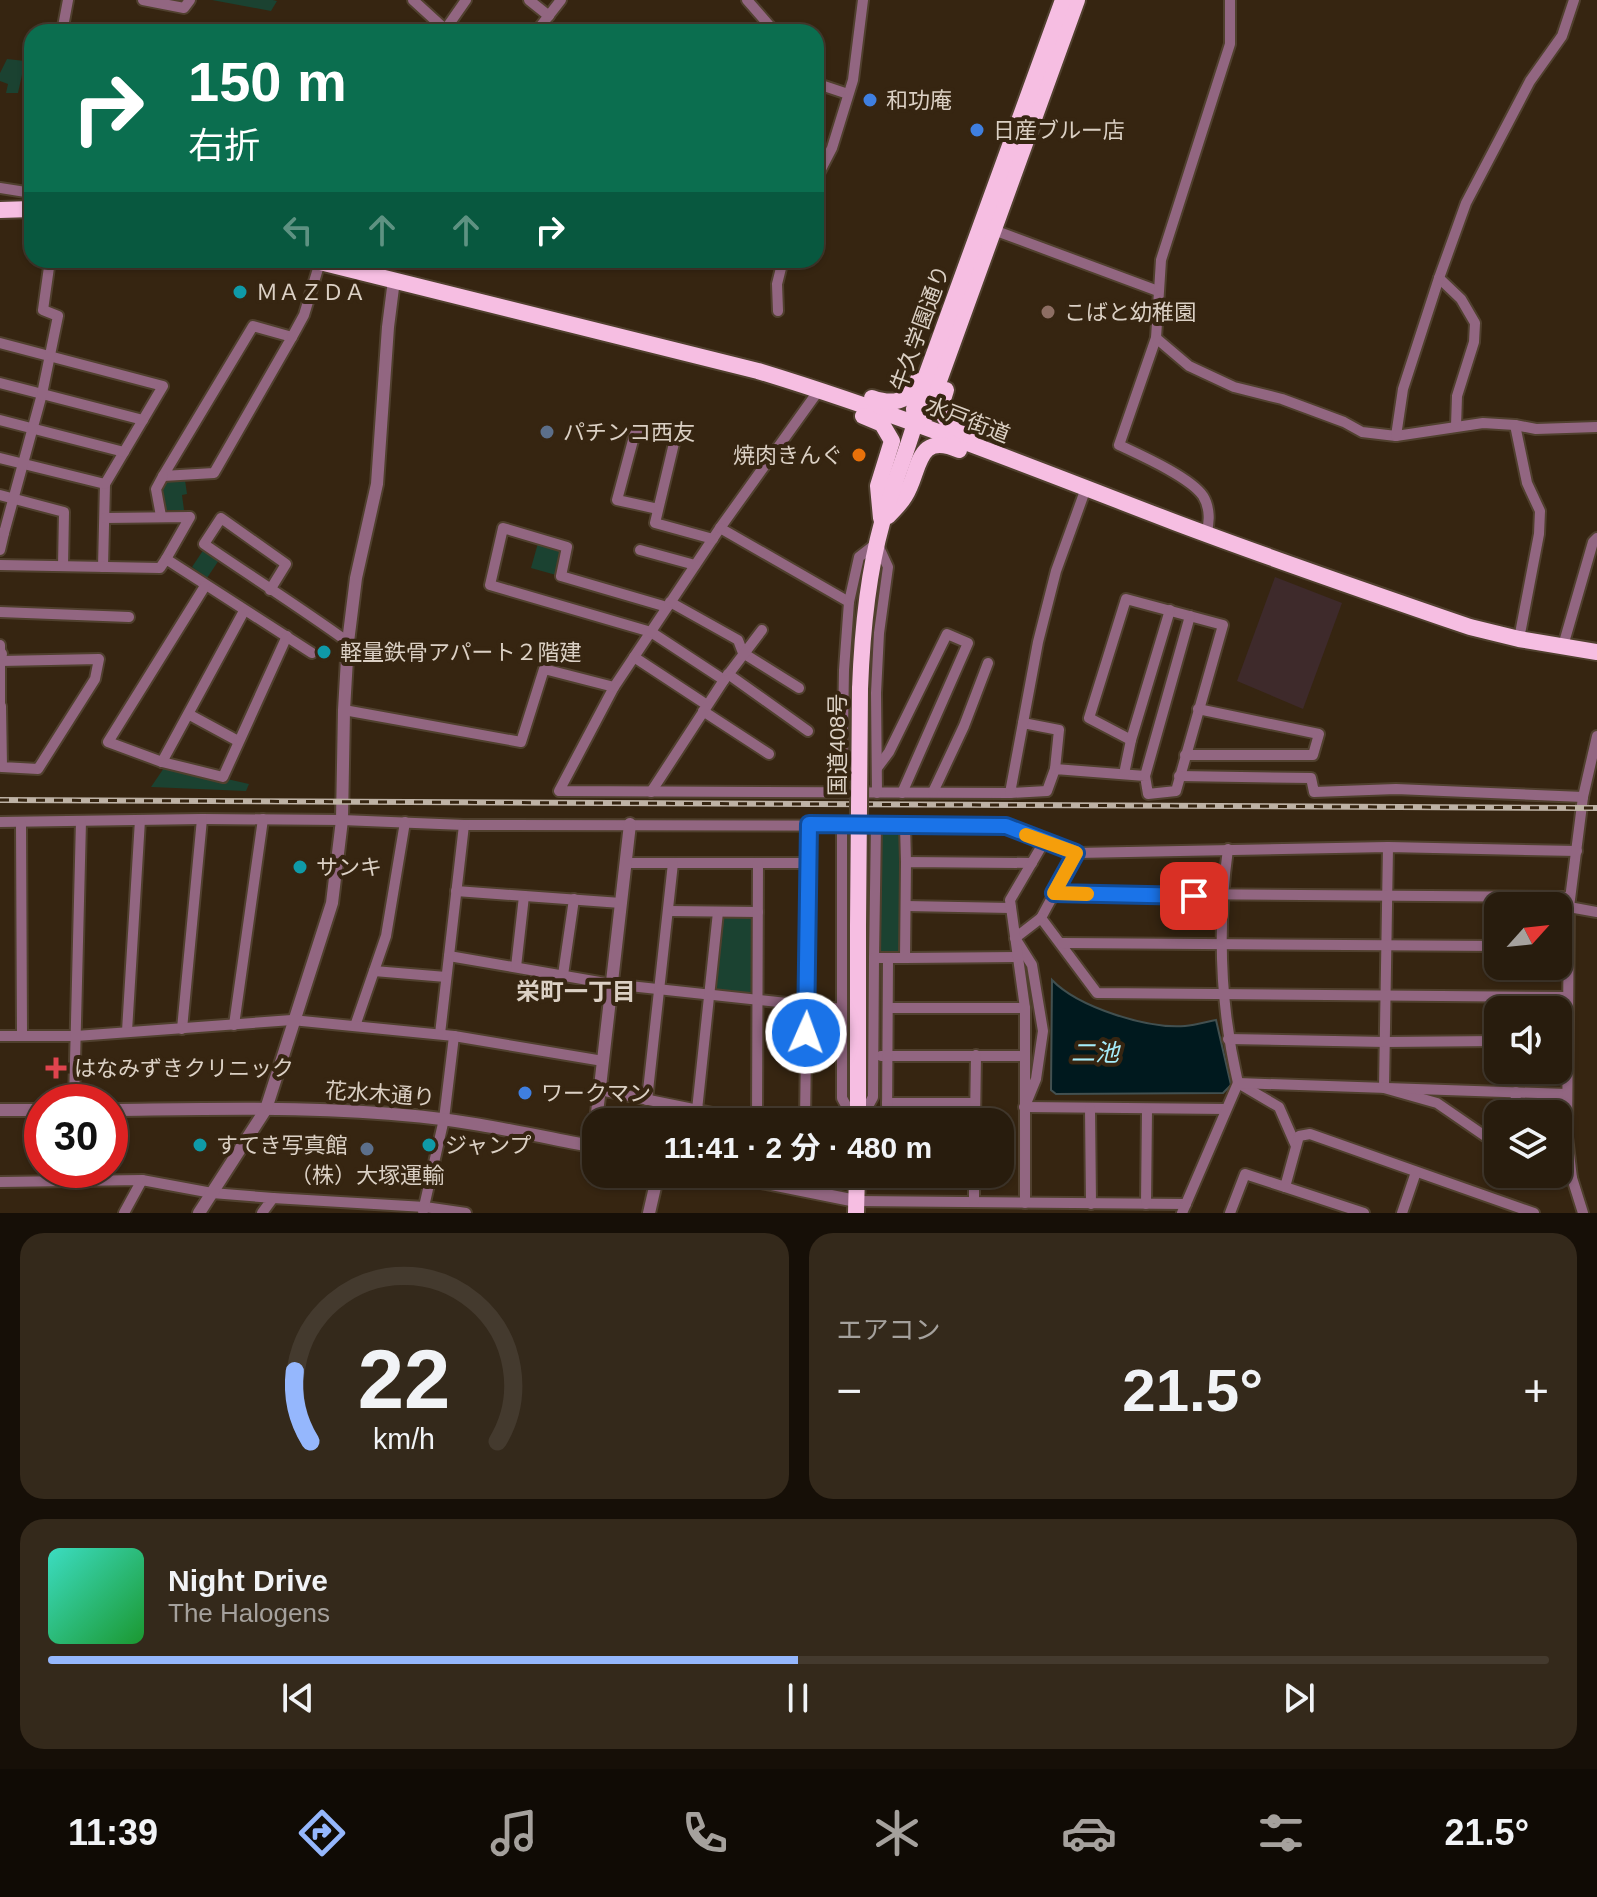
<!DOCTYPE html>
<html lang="ja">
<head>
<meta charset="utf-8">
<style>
  :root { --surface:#281c0d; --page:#34291b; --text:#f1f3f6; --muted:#a5a19d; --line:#443a2e; --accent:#95b7fd }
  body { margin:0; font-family:Helvetica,"Noto Sans JP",sans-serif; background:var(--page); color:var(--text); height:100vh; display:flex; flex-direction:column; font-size:30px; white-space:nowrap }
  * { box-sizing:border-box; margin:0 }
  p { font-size:26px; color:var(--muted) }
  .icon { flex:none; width:44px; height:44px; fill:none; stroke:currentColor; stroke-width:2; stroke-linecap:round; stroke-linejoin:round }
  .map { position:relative; height:1213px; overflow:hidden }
  .side { display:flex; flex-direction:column; gap:20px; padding:20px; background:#160f07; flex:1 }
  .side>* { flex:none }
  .banner { position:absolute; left:24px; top:24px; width:800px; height:244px; border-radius:24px; box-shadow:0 2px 6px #0004,0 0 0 2px var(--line); background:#0b6e4f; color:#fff; overflow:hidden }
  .needle { width:52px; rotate:63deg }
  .fabs { position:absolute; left:1484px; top:892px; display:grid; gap:16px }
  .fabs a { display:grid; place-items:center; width:88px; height:88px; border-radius:16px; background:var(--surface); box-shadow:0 2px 6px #0004,0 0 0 2px var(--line); font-size:40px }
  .speed { position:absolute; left:24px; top:1084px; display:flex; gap:16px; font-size:40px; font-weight:700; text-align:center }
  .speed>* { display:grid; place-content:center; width:104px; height:104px; border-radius:50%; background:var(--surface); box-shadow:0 2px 6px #0004,0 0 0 2px var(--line); line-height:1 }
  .speed .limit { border:12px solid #d22; background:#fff; color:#111 }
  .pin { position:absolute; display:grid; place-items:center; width:68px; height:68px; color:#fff; margin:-34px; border-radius:16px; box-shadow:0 4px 12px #0006 }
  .me { position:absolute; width:88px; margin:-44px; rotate:2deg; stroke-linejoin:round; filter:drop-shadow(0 0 6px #0008) }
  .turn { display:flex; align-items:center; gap:28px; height:168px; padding:0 32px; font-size:36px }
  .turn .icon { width:104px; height:104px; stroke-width:2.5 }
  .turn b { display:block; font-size:56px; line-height:68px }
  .lanes { display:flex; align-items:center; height:76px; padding:0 32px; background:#0003; justify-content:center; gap:40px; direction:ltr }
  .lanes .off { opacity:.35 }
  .big { font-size:60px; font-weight:700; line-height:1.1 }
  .side .tile { flex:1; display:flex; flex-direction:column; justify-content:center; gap:12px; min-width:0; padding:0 28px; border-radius:24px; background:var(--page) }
  .side .dial { align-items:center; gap:0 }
  .dial svg { height:208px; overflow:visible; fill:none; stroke:var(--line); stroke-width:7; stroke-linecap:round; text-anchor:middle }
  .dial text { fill:var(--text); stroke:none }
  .song { display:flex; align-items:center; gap:24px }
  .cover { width:96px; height:96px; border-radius:12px; background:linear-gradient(135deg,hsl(170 70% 55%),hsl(130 70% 35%)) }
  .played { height:8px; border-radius:4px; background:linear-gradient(90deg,var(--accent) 50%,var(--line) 50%) }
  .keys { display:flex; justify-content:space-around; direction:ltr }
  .heat { display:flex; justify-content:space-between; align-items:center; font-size:44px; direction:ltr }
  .side .tiles { flex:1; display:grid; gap:20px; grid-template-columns:1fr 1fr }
  .tile:last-child { grid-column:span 2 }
  .trip { position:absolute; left:582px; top:1108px; width:432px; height:80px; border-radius:24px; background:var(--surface); box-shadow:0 2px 6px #0004,0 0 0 2px var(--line); font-weight:700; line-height:80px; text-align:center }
  .menu { display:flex; height:128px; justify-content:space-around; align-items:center; background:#100b05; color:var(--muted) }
  .menu .icon { width:56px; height:56px }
  .menu .selected { color:var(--accent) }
  .menu b { font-size:36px; color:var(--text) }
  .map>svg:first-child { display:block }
  .commercial { fill:#3e2a2b }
  .green { fill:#1b4231 }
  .water { fill:#00191e; stroke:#425050; stroke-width:2 }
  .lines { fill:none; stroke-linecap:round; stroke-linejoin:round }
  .minor-casing { stroke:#50402e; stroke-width:14 }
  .tertiary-casing { stroke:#50402e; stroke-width:16 }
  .trunk-casing { stroke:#50402e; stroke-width:20 }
  .minor { stroke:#926681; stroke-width:10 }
  .tertiary { stroke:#926681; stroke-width:12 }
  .trunk { stroke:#f6bee2; stroke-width:16 }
  .rail-casing { stroke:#beb2a5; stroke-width:6 }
  .rail { stroke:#362511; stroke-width:3; stroke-dasharray:9; stroke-linecap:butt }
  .trunk-bridge-casing { stroke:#50402e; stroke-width:20; stroke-linecap:butt }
  .trunk-bridge { stroke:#f6bee2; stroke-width:16 }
  .route-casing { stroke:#114b97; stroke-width:20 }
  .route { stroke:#1a73e8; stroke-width:14 }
  .slow { stroke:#f59e0b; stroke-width:14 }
  .shop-dot { fill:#3f7fe0; stroke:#362511; stroke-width:3 }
  .culture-dot { fill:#0f9aa8; stroke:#362511; stroke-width:3 }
  .education-dot { fill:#8d6e63; stroke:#362511; stroke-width:3 }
  .service-dot { fill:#5c6f8a; stroke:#362511; stroke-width:3 }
  .food-dot { fill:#e8710a; stroke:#362511; stroke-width:3 }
  .health-dot { fill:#e0444e; stroke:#362511; stroke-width:3 }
  .labels { text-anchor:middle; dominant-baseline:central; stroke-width:8; stroke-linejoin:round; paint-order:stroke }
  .poi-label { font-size:22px; fill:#dbd0c4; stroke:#362511; text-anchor:start }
  .street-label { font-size:22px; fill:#dbd0c4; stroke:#362511 }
  .neighbourhood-label { font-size:24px; font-weight:bold; fill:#dbd0c4; stroke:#362511 }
  .water-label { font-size:24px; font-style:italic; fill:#a6edfa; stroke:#362511 }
</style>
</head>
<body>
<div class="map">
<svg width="1597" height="1213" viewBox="0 0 1597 1213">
  <rect width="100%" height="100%" fill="#362511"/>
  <polygon class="commercial" points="1275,577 1342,603 1303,709 1237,681"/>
  <g class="green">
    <polygon points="212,0 273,0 277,1 271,11"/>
    <polygon points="7,59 25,61 18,93 6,93 8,84 0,81 0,73"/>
    <polygon points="166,477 185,480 187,494 182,495 184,510 167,510 165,507 161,486"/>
    <polygon points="538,543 562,549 556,575 531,568"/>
    <polygon points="204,549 219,560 207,578 192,567"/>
    <polygon points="166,765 249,784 246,791 151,787"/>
    <polygon points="883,832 898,832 903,837 903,946 897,953 884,953 878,949 877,837"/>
    <polygon points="728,914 751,918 752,991 748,996 718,991 715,987 722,921"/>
  </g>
  <path class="water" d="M1052,980c26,27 95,49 133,46 10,-1 21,-4 31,-6l15,65 -8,8 -167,1 -5,-4z"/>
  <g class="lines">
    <g class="minor-casing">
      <g id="minor">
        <polyline points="143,0 184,8 190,0"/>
        <polyline points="413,0 448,32"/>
        <polyline points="529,0 549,16"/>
        <polyline points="747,0 775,32"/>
        <polyline points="445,30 466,0"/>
        <polyline points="62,32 68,0"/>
        <polyline points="536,32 561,0"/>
        <polyline points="816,79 821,85 848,94"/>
        <polyline points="816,179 832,148 853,80 863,0"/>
        <polyline points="0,188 32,193"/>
        <polyline points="991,229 1158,291"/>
        <polyline points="778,311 777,284 783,260"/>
        <polygon points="253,326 292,337 214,473 163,476"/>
        <polyline points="292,337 304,315 320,262"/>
        <polyline points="1156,338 1189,366 1234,387 1282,399 1344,422 1362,432 1396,436 1483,423 1515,425 1536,429 1597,427"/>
        <polyline points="0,343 163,386 105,484 103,567"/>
        <polyline points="0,383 143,420"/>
        <polyline points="819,390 720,528 614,687 559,791 1010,793 1047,791 1055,769 1145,776 1148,794 1176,791 1223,625 1126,599 1089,718 1131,740"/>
        <polyline points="0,420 124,452"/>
        <polyline points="1515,425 1527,483 1540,511 1539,534 1519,639"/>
        <polyline points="1456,426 1457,396 1474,342 1475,323 1461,299 1439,278 1466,203 1530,81 1562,36 1574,0"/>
        <polyline points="1396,436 1403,389 1439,278"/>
        <polyline points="0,458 105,484"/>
        <polyline points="0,495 64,512 63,566"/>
        <polyline points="658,509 617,500 636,429 675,439 655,523 713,539"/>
        <polyline points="161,516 156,489 163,476"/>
        <polyline points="105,518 190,517 166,559"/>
        <polyline points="720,528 849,602"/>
        <polyline points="0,533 4,533 0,550"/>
        <polyline points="4,533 42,394 58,316 43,310 50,260"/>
        <path d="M1206,534c4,-11 4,-27 -3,-38 -13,-19 -63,-41 -84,-51l37,-107 5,-78 69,-216v-44"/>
        <polyline points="640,550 695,565"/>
        <polyline points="0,565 160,568 166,559 312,653"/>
        <polyline points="205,586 108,742 162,762 223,777 287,636"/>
        <path d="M270,590l16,-26 -65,-46 -17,26c48,33 97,64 144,98"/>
        <polyline points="670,602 738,640 743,653 799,688"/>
        <polyline points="667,607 561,576 567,547 503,528 490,585 651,632 724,680 762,630"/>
        <polyline points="0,612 129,617"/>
        <polyline points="0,645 0,706"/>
        <polyline points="1563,646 1593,542 1597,538"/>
        <polyline points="634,657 707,705"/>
        <polyline points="1,661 99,659 95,679 38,769 2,767 1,706"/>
        <polyline points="728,674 808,731"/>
        <polyline points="344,710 521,742 544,669 614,687"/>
        <polyline points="703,711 769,754"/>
        <polyline points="190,715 238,741"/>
        <polyline points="1023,723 1059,730 1055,769"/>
        <polyline points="1185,755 1313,755 1319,734 1198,709"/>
        <polyline points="162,762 244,611"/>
        <polyline points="877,768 889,752 947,634 968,643 902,793"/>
        <polyline points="1124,774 1131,740 1170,610"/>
        <polyline points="1145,776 1190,616"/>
        <polyline points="1179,776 1311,778 1314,792 1396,789 1583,797"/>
        <polyline points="651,792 724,680"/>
        <polyline points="828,792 842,786 844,670 849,602 859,557 877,543 888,567 879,633 876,693 877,793"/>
        <polyline points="933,792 964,726 988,663"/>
        <polyline points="1010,793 1038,642 1056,571 1086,488"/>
        <polyline points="0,822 202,819 342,820 464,825 1006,826 1076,853 1388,847 1577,851"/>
        <polyline points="21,823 22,1035"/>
        <polyline points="842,824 842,1098 855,1122"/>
        <polyline points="905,825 906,862"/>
        <polyline points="1388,847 1384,1088 1437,1103 1498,1145"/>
        <path d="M1228,849c-11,80 -8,156 10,234l41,24 17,39"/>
        <polyline points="1076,853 1041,918 1097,993 1568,997"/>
        <polyline points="625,863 809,863"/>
        <polyline points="456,891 621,903"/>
        <polyline points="1054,893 1570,897"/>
        <polyline points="906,906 1011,908"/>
        <polyline points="1569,907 1597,912"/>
        <polyline points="669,911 758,912"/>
        <polyline points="1062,943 1498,946"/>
        <polyline points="449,956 611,984 842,1009"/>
        <polyline points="874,958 876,825"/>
        <polyline points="905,958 1018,957"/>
        <polyline points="516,967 524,896"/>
        <polyline points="374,971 446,977"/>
        <polyline points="563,975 574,899"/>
        <polyline points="888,1008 1025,1008"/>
        <polyline points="234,1025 263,819"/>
        <polyline points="355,1026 386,936 405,822"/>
        <polyline points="182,1029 202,819"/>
        <polyline points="127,1031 140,820"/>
        <polyline points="440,1034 464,825"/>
        <polyline points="0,1036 76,1036 292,1020 454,1036 603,1061"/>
        <polyline points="1228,1039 1385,1042 1498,1041"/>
        <polyline points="881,1056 1023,1056"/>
        <polyline points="600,1090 757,1122"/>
        <polyline points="647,1100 673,863"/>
        <polyline points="1027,1101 1036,1079 1043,1031 1032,965 1015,938 1041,918"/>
        <polyline points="74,1102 81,821"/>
        <polyline points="887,1103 975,1103"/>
        <polyline points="1024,1107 1226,1109"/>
        <polyline points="1090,1108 1091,1204"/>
        <polyline points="697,1110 718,912"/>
        <polyline points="1515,1114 1516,1092"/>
        <polyline points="860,1121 873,1097 874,958 905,958 906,862 1032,863"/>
        <polyline points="757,1122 758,863"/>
        <polyline points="805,1122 809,824"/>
        <polyline points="887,1122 888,958"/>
        <polyline points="975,1122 976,1055"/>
        <polyline points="1540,1174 1552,1183 1572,1178"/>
        <polyline points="0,1182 142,1180 212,1193 273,1198 262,1213"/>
        <polyline points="1285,1187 1364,1213"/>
        <polyline points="273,1198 425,1207 466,1213"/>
        <polyline points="856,1201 1186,1204"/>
        <polyline points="974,1202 974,1174"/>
        <polyline points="1025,1203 1025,1008 1010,900 1044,842"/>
        <polyline points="1146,1204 1147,1110"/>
        <polyline points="423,1211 444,1119 454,1036"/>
        <polyline points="124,1213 142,1180"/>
        <polyline points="1182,1213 1238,1083 1567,1094"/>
        <polyline points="1230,1213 1245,1174 1285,1187 1299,1136 1310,1134 1534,1213"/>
        <polyline points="1402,1213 1416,1172"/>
        <polyline points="1583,1213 1572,1178 1567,1137 1569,907 1583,797 1597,736"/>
      </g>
    </g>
    <g class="tertiary-casing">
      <g id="tertiary">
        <polyline points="0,654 1,654"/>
        <polyline points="0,1110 42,1110"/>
        <path d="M110,1110c98,-1 196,-4 293,5 65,5 129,20 193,32"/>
        <polyline points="596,1122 630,824"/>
        <polyline points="721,1174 856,1201"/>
        <polyline points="199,1213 266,1109 332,903 342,820 344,710 348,642 356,578 377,484 388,327 394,280"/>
        <polyline points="649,1213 658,1174"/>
      </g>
    </g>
    <g class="trunk-casing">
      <g id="trunk">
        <polyline points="0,210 32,209"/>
        <path d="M312,260l446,111c141,43 278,98 416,151 98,37 197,71 296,105l49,12 78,13"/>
        <path d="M946,390c-10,27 1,34 24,45"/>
        <path d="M872,398c20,7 37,5 45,-17"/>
        <polyline points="863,416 882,424 892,441 878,486 881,518"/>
        <polyline points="915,423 927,414 1077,0"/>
        <path d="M888,516c6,-6 13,-13 17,-20 16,-25 10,-65 54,-46"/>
        <path d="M860,689c2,-55 7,-112 22,-166 9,-33 23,-66 33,-100l-1,-14 149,-409"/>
        <polyline points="858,1122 858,926"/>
        <polyline points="856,1213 857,1174"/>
      </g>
    </g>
    <use href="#minor" class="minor"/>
    <use href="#tertiary" class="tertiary"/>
    <use href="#trunk" class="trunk"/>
    <g class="rail-casing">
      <polyline id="rail" points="0,800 1597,808"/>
    </g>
    <use href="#rail" class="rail"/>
    <g class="trunk-bridge-casing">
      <polyline id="trunk-bridge" points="858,926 860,689"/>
    </g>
    <use href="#trunk-bridge" class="trunk-bridge"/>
  </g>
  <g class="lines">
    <g class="route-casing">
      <polyline id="route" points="806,1033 809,824 1006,826 1076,853 1054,893 1194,896"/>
    </g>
    <use href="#route" class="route"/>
    <polyline class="slow" points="1026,835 1076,853 1054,893 1087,894"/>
  </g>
  <g class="shop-dot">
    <circle cx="870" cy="100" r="8"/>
    <circle cx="977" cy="130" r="8"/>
    <circle cx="525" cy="1093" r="8"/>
  </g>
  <g class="culture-dot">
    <circle cx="240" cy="292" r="8"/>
    <circle cx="324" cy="652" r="8"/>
    <circle cx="300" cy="867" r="8"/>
    <circle cx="200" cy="1145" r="8"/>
    <circle cx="429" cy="1145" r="8"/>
  </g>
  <circle class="education-dot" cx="1048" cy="312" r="8"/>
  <g class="service-dot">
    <circle cx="547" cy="432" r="8"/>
    <circle cx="367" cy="1149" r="8"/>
  </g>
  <circle class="food-dot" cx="859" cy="455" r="8"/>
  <path class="health-dot" d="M52 1056h8v8h8v8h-8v8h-8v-8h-8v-8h8z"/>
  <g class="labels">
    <g class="poi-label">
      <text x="886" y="100">和功庵</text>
      <text x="993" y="130">日産ブルー店</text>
      <text x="256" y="292">ＭＡＺＤＡ</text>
      <text x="1064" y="312">こばと幼稚園</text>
      <text x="563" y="432">パチンコ西友</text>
      <text x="843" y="455" text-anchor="end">焼肉きんぐ</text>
      <text x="340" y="652">軽量鉄骨アパート２階建</text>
      <text x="316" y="867">サンキ</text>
      <text x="74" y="1068">はなみずきクリニック</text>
      <text x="541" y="1093">ワークマン</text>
      <text x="216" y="1145">すてき写真館</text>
      <text x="445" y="1145">ジャンプ</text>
      <text x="367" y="1175" text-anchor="middle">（株）大塚運輸</text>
    </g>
    <g class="street-label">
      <text transform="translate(920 328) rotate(-70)">牛久学園通り</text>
      <text transform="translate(968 420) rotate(21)">水戸街道</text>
      <text transform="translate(837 745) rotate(-90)">国道408号</text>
      <text transform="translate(380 1094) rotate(4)">花水木通り</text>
    </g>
    <g class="neighbourhood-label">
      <text x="576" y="991">栄町一丁目</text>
    </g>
    <g class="water-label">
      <text x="1095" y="1052">二池</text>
    </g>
  </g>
</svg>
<div class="fabs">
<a><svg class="needle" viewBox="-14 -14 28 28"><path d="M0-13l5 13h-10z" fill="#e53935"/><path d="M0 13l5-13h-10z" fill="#a5a19d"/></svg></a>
<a><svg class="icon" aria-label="sound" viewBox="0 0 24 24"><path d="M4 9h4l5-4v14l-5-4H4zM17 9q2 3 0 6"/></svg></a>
<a><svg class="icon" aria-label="layers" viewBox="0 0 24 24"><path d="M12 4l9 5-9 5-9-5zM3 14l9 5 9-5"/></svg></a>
</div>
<div class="speed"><div class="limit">30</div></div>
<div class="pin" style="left:1194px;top:896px;background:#d93025"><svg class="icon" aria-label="arrive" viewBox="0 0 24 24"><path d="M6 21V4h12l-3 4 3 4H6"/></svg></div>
<svg class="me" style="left:806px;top:1033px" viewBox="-20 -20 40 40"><circle r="17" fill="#1a73e8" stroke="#fff" stroke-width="3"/><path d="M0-11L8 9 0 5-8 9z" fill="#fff"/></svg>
<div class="trip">11:41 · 2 分 · 480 m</div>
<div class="banner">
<div class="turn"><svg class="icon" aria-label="right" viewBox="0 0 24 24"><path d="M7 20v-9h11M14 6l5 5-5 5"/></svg><div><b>150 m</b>右折</div></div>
<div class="lanes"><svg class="icon off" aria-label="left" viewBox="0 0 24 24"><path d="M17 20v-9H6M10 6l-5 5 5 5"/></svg><svg class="icon off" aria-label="ahead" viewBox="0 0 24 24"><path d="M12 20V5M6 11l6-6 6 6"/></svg><svg class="icon off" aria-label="ahead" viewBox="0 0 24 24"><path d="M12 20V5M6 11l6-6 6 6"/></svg><svg class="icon" aria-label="right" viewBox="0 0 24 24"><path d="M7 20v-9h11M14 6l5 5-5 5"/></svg></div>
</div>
</div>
<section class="side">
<div class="tiles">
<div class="tile dial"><svg viewBox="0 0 100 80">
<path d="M14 69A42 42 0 1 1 86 69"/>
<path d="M14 69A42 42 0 0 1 8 42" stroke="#95b7fd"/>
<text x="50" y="56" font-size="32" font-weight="700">22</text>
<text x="50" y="72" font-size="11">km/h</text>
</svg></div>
<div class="tile"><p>エアコン</p>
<div class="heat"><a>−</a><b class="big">21.5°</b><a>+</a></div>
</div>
<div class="tile">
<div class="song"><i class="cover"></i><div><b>Night Drive</b><p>The Halogens</p></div></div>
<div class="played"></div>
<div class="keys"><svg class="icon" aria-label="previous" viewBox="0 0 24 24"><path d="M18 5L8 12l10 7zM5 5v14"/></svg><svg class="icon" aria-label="pause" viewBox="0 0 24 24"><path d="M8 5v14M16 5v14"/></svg><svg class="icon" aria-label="next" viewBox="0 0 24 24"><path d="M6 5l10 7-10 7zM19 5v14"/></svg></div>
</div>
</div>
</section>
<nav class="menu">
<b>11:39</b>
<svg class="icon selected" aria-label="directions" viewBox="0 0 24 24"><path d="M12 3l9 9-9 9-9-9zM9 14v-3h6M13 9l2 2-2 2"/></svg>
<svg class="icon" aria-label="music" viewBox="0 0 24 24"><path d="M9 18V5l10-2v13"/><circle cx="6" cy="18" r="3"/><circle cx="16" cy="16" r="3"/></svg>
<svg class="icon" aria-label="phone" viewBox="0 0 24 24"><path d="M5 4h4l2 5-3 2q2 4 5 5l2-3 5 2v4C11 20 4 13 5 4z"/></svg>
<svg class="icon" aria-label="climate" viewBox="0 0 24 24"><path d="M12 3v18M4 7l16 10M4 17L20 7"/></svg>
<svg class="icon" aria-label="car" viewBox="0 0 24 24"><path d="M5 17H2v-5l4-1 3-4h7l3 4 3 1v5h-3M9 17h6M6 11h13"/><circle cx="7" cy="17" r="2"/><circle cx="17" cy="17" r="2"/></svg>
<svg class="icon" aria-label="filters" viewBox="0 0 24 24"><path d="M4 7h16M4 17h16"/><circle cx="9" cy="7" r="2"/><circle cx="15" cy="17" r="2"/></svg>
<b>21.5°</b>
</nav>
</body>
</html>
